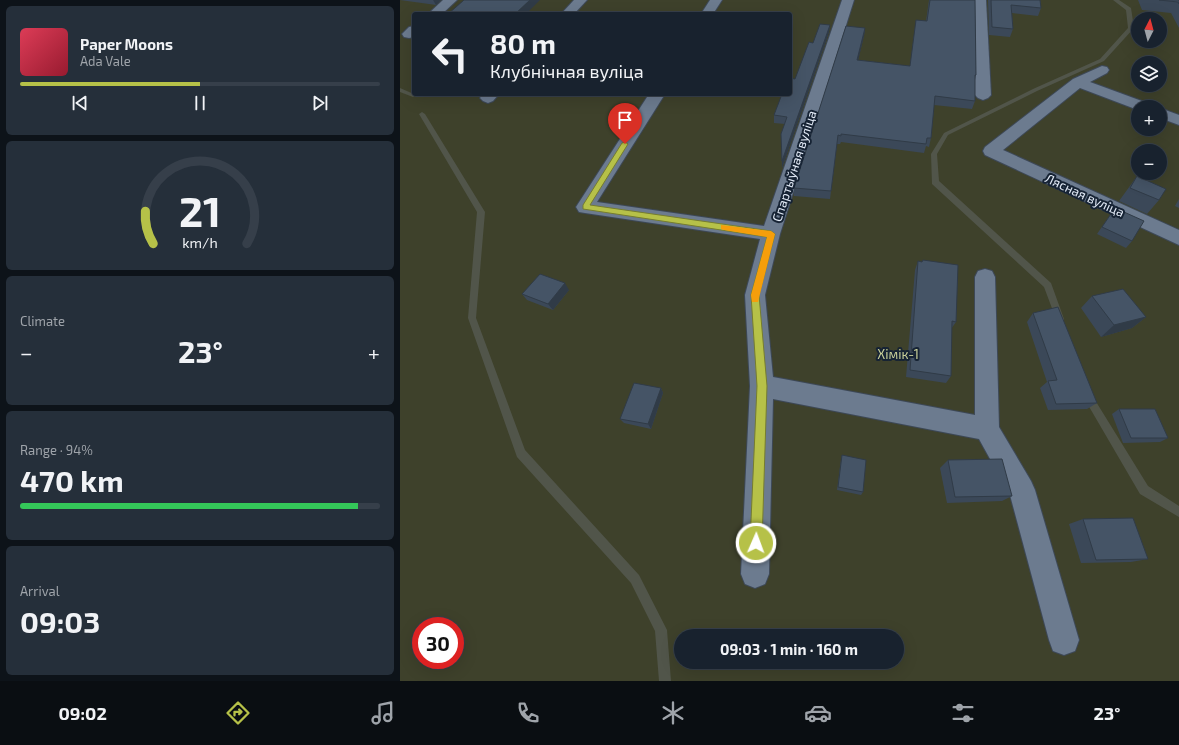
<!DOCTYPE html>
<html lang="en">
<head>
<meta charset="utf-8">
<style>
  :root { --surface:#18222e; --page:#252f3a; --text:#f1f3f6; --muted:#9fa4aa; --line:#363f4a; --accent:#b6c148 }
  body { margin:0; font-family:"Exo 2",sans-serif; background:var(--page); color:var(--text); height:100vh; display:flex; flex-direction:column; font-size:15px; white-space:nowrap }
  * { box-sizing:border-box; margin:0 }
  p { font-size:13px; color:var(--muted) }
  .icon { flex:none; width:22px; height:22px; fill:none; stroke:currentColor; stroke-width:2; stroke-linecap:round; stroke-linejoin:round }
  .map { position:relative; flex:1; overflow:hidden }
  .drawer { display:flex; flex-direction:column; gap:6px; padding:6px; background:#0d1319; width:400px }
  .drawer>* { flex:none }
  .guide { position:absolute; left:12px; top:12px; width:380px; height:84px; border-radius:4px; box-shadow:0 4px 16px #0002,0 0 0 1px var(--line); background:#18222e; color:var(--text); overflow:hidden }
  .needle { width:26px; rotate:6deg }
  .fabs { position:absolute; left:731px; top:12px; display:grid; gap:8px }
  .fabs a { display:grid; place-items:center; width:36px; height:36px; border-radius:50%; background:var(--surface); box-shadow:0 4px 16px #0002,0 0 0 1px var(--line); font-size:20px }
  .speed { position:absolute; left:12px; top:617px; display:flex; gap:8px; font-size:20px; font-weight:700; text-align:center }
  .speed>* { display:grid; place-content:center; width:52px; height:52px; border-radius:50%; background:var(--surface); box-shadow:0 4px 16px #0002,0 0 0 1px var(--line); line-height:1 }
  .speed .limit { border:6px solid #d22; background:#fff; color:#111 }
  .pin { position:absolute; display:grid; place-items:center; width:34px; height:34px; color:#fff; margin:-41px -17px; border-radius:50% 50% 50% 0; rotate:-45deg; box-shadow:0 0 4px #0007 }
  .pin .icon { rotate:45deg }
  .me { position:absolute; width:44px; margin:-22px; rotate:2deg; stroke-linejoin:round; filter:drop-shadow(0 0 3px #0008) }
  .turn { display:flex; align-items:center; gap:14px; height:84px; padding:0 12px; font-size:18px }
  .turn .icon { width:52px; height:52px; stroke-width:2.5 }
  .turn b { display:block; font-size:28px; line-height:34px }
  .big { font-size:30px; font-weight:700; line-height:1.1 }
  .drawer .card { flex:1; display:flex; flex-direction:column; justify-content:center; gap:6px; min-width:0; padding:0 14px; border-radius:6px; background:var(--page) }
  .drawer .dial { align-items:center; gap:0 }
  .dial svg { height:104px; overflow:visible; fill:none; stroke:var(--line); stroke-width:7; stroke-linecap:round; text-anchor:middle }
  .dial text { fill:var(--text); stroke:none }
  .song { display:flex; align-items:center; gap:12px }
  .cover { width:48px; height:48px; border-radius:6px; background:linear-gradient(135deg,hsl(350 70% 55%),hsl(350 70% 35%)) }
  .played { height:4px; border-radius:2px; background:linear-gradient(90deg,var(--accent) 50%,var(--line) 50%) }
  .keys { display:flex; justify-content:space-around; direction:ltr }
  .heat { display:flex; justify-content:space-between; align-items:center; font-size:22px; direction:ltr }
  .charge { height:6px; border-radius:3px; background:linear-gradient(90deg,#34c759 94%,var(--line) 0) }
  .trip { position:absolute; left:274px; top:629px; width:230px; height:40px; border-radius:20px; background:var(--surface); box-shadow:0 4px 16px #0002,0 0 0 1px var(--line); font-weight:700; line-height:40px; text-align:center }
  .dock { display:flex; height:64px; justify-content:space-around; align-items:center; background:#0a0e12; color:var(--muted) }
  .dock .icon { width:28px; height:28px }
  .dock .selected { color:var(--accent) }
  .dock b { font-size:18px; color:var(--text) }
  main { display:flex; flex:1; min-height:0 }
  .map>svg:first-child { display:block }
  .green { fill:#3e412b; fill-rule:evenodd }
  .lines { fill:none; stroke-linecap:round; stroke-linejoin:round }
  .stream { fill:#51554a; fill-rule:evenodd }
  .minor-casing { stroke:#3d4857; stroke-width:2 }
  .minor { fill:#6c7b8f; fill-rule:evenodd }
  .wall { fill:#3b4858 }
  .shaded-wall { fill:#303b47 }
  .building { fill:#455466; stroke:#303b47 }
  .route { fill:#b6c148; stroke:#767d2f }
  .slow { fill:#f59e0b }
  .labels { text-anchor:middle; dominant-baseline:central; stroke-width:4; stroke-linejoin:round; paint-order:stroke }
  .street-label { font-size:13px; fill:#e2eaf6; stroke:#162334 }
  .park-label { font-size:13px; fill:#cad19a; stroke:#162334 }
</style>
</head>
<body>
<main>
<section class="drawer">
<div class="card">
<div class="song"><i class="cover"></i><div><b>Paper Moons</b><p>Ada Vale</p></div></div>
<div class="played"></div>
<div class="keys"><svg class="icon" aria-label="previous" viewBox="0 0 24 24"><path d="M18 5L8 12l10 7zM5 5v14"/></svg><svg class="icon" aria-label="pause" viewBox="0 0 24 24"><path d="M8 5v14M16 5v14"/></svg><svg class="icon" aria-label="next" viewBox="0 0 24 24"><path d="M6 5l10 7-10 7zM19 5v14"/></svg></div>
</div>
<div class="card dial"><svg viewBox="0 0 100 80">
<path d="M14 69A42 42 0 1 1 86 69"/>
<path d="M14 69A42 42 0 0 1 8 44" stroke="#b6c148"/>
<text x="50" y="56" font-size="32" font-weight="700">21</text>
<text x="50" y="72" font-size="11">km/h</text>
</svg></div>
<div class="card"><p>Climate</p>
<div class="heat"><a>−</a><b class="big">23°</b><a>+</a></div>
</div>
<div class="card"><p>Range · 94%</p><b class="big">470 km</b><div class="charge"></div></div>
<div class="card"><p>Arrival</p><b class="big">09:03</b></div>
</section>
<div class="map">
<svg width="779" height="681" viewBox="0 0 779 681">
  <rect width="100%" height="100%" fill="#202d3e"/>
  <path class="green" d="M0,0h779v681h-779zM14,14h376v80h-376zM738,19h22v22h-22zM738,63h22v22h-22zM738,107h22v22h-22zM738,151h22v22h-22zM21,626h34v34h-34zM281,636h216v26h-216z"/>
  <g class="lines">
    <g class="stream">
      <polygon points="713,0 719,0 731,8 734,28 704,61 637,91 548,135 537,154 539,181 651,283 664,319 663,322 657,322 656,319 644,287 532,184 531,154 544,133 633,89 700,59 728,28 726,10"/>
      <polygon points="0,88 16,95 13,97 0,92"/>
      <polygon points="22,112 25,114 85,212 76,318 125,450 239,575 267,630 271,681 259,681 255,631 231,583 117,457 68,318 77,212 19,114"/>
      <polygon points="687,391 690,392 748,486 779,506 779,517 740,494 684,398 682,395 684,392"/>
    </g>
    <g class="minor-casing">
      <g id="minor">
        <polygon points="43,0 57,0 42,14 28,14"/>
        <polygon points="174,0 187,0 174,14 161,14"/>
        <polygon points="310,0 322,0 313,14 301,14"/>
        <polygon points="442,0 454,0 380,234 365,295 373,377 575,415 575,277 578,271 585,269 592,271 595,277 599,427 631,481 635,490 679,640 675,651 664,655 653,651 649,640 610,495 579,439 373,399 369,574 365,584 355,588 345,584 341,574 350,386 345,295 360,239 185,213 179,212 176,207 249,94 265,94 197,202 364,226"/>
        <polygon points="574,0 586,0 591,95 588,98 583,100 578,98 575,95"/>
        <polygon points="14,26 14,37 9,38 4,37 2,34 9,27"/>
        <polygon points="702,66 707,67 709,70 707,73 690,82 750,104 753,107 738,107 738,110 680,88 603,150 779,230 779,245 585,155 583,151 585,147 673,79"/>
        <polygon points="83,94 99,94 93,101 88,103 83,101 80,98"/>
        <polygon points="760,108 779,115 779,125 760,118"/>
      </g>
    </g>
    <use href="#minor" class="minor"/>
  </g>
  <g class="wall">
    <polygon points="0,0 41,0 36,5"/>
    <polygon points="529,0 575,0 576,75 575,80 575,101 572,109 534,105 531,138 529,147 526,146 524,153 441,142 440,144 437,144 430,199 394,196 394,188 465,28 464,36 458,60 510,66 515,28 516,20 526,21"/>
    <polygon points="588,0 640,0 641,8 638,16 612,13 613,29 610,37 589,35"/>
    <polygon points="738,0 779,0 779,28 771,13 742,10"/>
    <polygon points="430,25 429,32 382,168 381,134 385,124 374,123 374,115 395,79 413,43"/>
    <polygon points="737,176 759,200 747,214 719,201 727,190"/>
    <polygon points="779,199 779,208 775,206"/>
    <polygon points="715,208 732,241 726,248 697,234"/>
    <polygon points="523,260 556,322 551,329 551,376 546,383 506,377 515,270 518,261 522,262"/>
    <polygon points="169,290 153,310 127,300 122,294"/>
    <polygon points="692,296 746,317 732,328 701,337 681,308"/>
    <polygon points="633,313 697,403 687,409 648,410 640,388 647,382 627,322"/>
    <polygon points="261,388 263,393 251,429 224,423 220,419"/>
    <polygon points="719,409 768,438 760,442 723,443 712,414"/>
    <polygon points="442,455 463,492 461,495 437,490 441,459"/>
    <polygon points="548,460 612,496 602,501 547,503 540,468"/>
    <polygon points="683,519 748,559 731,562 681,563 669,524"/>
  </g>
  <g class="shaded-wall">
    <polygon points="33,0 41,0 36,5"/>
    <polygon points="130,0 140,0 126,14 115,14"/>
    <polygon points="430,25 429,32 382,168 382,161"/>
    <polygon points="465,28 464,36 456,69 457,60"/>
    <polygon points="165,283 169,290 153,310 148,304"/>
    <polygon points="746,317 732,328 701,337 714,325"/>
    <polygon points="261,388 263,393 251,429 248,424"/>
  </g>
  <g class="building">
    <polygon points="64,0 130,0 115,14 48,14"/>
    <polygon points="530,0 575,0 576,75 575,75 575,101 535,96 531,138 527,138 526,144 441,134 441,136 438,135 431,191 394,188 446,26 465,28 457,60 510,66 516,20 527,21"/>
    <polygon points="591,0 640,0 641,8 611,5 613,29 592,27"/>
    <polygon points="759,0 779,0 779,4 778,2"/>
    <polygon points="420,24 430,25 382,161 381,134 387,117 374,115 382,94 390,94 390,78 395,79 409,42 413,43"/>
    <polygon points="737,176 766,189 759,200 730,188"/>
    <polygon points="715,208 744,221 732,241 702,227"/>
    <polygon points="523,260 558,265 556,322 552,321 551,376 510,370 518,261 522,262"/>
    <polygon points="140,274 165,283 148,304 122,294"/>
    <polygon points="723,289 746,317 714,325 692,296"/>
    <polygon points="658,307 697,403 656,404 648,381 657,380 633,313"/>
    <polygon points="234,383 261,388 248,424 220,419"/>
    <polygon points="719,409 755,409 768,438 731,438"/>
    <polygon points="442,455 466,460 463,492 438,487"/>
    <polygon points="602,459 612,496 555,497 548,460"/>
    <polygon points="733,518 748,559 696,560 683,519"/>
  </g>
  <polygon class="route" points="225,142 228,144 190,205 371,231 375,234 359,295 367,386 362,543 360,547 356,548 352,547 350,543 357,386 351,295 367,237 183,209 183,205 222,143"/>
  <polygon class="slow" points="321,225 371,231 375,234 358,302 352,302 351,295 367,237 324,230 321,229"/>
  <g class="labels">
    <g class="street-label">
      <text transform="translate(394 166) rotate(-72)">Спартыўная вуліца</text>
      <text transform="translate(685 195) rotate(25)">Лясная вуліца</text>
    </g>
    <g class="park-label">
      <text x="498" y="354">Хімік-1</text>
    </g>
  </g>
</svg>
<div class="fabs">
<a><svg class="needle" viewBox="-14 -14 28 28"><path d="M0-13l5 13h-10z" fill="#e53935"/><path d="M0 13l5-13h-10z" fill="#9fa4aa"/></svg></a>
<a><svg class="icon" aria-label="layers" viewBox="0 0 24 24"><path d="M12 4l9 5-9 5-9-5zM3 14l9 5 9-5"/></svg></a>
<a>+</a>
<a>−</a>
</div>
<div class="speed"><div class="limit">30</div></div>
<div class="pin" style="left:225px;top:144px;background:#d93025"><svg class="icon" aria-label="arrive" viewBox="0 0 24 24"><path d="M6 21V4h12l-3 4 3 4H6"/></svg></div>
<svg class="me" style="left:356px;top:543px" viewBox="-20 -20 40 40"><circle r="17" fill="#b6c148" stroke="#fff" stroke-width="3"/><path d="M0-11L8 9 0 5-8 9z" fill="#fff"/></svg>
<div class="trip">09:03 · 1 min · 160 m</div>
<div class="guide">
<div class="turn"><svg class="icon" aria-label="left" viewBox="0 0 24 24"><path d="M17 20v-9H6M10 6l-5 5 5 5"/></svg><div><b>80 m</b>Клубнічная вуліца</div></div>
</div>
</div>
</main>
<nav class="dock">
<b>09:02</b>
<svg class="icon selected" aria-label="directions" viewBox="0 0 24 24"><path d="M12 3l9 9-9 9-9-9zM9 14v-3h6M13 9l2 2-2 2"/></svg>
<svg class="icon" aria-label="music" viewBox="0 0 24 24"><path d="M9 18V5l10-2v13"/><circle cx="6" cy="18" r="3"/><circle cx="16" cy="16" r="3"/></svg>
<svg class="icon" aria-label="phone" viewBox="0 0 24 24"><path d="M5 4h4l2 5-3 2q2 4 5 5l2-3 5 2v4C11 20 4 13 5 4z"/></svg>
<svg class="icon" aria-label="climate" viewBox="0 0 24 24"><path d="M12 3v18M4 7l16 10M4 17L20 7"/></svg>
<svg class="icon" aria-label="car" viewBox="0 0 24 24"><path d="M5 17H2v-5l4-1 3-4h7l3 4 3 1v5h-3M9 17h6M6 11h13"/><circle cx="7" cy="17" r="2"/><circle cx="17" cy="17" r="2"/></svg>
<svg class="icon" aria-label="filters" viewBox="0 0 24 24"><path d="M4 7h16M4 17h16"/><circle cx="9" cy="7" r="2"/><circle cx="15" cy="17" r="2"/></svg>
<b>23°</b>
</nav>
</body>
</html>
